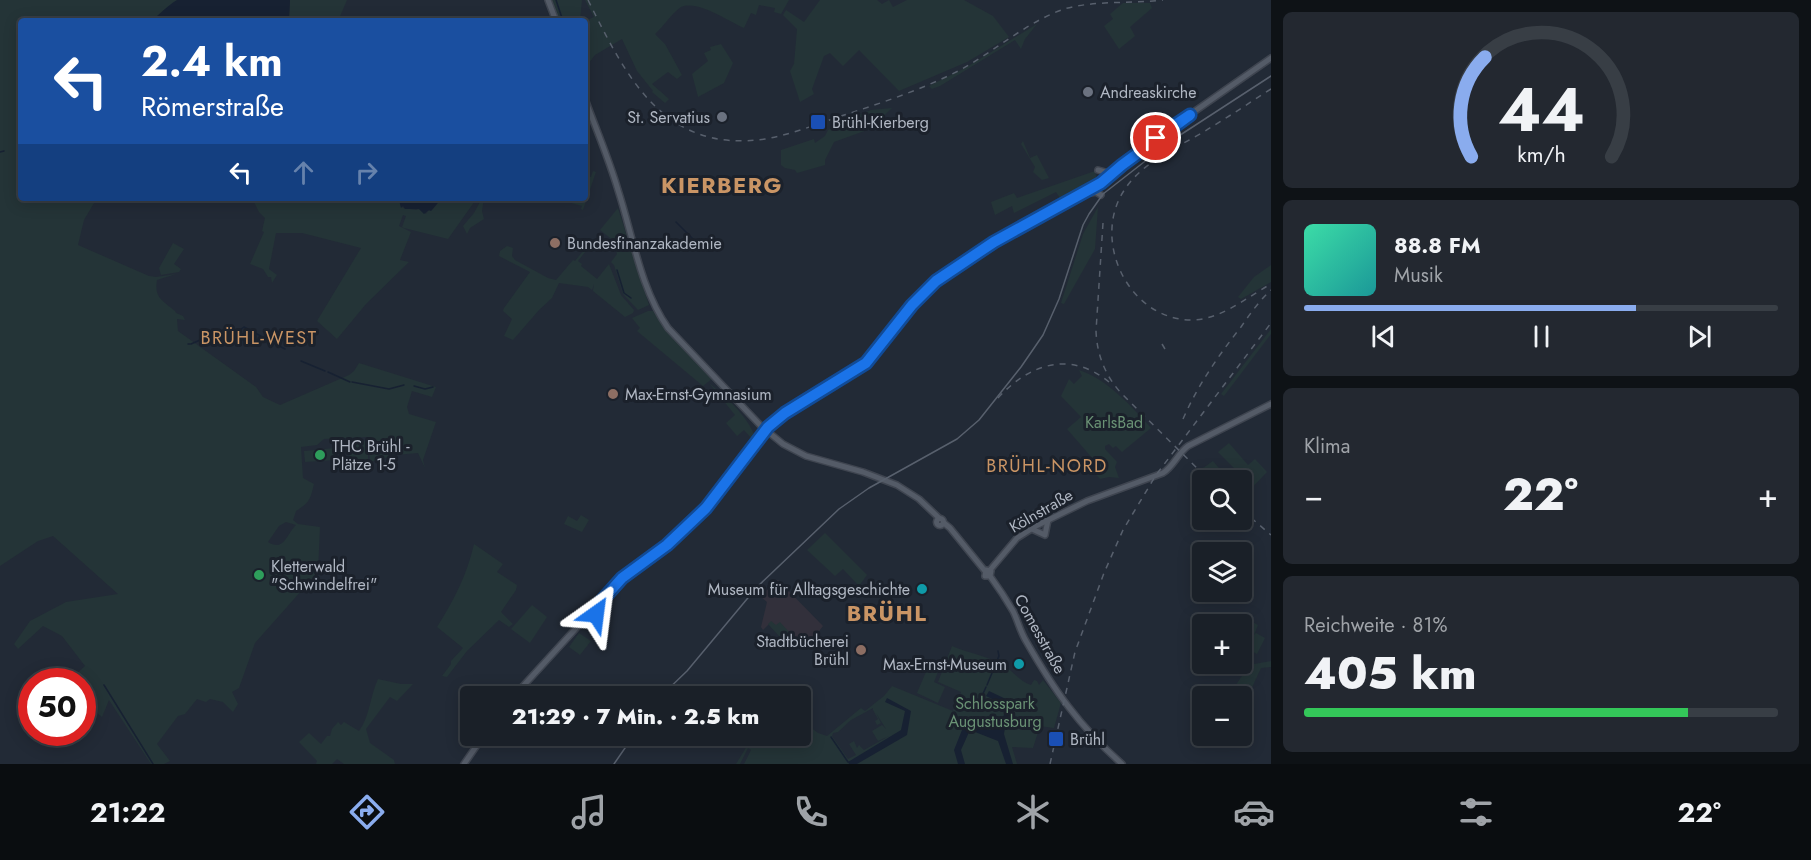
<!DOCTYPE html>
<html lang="de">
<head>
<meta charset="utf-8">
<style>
  :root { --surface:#1a2028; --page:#232830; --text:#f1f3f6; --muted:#9fa3a8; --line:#383e45; --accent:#8aacee }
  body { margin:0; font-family:Jost,sans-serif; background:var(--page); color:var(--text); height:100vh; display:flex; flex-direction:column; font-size:22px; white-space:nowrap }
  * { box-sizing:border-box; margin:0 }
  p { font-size:20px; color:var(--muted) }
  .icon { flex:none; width:33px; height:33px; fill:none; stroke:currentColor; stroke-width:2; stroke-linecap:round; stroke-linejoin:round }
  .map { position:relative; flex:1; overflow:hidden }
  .details { display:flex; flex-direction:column; gap:12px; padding:12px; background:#0e1216; width:540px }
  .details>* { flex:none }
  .guide { position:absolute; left:18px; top:18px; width:570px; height:183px; border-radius:6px; box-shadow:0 3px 15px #0003,0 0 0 2px var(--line); background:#1a4fa0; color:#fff; overflow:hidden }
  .controls { position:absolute; left:1192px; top:470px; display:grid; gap:12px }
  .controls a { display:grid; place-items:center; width:60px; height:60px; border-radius:6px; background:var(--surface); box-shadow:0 3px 15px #0003,0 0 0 2px var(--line); font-size:30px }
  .speed { position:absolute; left:18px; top:668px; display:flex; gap:12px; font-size:30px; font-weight:700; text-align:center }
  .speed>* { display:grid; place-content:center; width:78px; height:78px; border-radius:50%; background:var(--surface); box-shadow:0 3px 15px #0003,0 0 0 2px var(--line); line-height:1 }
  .speed .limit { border:9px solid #d22; background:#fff; color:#111 }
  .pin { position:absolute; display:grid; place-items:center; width:51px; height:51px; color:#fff; margin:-26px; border:3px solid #fff; border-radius:50%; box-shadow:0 2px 6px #0007 }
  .me { position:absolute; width:66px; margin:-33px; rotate:31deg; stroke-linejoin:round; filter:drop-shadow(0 0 4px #0008) }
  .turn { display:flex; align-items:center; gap:21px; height:126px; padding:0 24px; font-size:27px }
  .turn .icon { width:78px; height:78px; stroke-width:2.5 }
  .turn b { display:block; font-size:42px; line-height:51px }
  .lanes { display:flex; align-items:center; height:57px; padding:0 24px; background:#0003; justify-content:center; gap:30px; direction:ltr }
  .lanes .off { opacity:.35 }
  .big { font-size:45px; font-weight:800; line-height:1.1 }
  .details .card { flex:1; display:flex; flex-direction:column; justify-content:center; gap:9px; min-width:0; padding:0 21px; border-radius:9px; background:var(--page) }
  .details .dial { align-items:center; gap:0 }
  .dial svg { height:156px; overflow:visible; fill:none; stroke:var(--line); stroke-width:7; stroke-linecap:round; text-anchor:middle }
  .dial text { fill:var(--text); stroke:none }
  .song { display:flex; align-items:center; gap:18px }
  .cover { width:72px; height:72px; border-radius:9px; background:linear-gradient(135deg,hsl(160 70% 55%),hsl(180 70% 35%)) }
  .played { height:6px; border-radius:3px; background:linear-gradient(90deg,var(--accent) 70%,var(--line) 70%) }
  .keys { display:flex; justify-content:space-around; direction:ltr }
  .heat { display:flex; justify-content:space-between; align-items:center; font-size:33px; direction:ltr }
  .charge { height:9px; border-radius:4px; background:linear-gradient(90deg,#34c759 81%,var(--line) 0) }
  .trip { position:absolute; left:460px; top:686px; width:351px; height:60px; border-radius:6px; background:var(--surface); box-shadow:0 3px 15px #0003,0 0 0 2px var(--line); font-weight:800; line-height:60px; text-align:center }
  .menu { display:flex; height:96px; justify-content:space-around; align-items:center; background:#0a0d10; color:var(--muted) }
  .menu .icon { width:42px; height:42px }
  .menu .active { color:var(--accent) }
  .menu b { font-size:27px; color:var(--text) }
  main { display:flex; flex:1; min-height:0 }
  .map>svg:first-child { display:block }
  .medical { fill:#32303b }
  .green { fill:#243437; fill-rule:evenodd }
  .water { fill:#172132 }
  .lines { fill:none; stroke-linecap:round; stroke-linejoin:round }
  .stream { stroke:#172132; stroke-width:1.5 }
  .major-casing { stroke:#3f4550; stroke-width:8 }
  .major { stroke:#545b67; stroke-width:5 }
  .tram { stroke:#58606d; stroke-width:1.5 }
  .rail { stroke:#58606d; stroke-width:1.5; stroke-dasharray:6 6; stroke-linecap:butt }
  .route-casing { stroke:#114b97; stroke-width:15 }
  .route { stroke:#1a73e8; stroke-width:10 }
  .worship-dot { fill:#6b7280; stroke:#1b212b; stroke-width:2 }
  .transit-dot { fill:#1a4fb4; stroke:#1b212b; stroke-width:2 }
  .education-dot { fill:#8d6e63; stroke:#1b212b; stroke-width:2 }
  .leisure-dot { fill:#2e9e5b; stroke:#1b212b; stroke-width:2 }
  .culture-dot { fill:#0f9aa8; stroke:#1b212b; stroke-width:2 }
  .labels { text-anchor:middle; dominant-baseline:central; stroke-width:6; stroke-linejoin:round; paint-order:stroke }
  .poi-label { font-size:16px; fill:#b0b7c3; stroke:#1b212b; text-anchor:start }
  .park-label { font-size:16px; fill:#6a9275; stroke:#1b212b }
  .street-label { font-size:16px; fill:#b0b7c3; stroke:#1b212b }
  .neighbourhood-label { font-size:18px; letter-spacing:1.5px; fill:#ca9565; stroke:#1b212b }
  .district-label { font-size:22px; font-weight:bold; letter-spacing:1.5px; fill:#ca9565; stroke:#1b212b }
</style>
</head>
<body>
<main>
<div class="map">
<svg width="1271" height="764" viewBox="0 0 1271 764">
  <rect width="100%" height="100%" fill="#222a36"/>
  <polygon class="medical" points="778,580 823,626 806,648 796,638 788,646 769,624 763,630 761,627 767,602 760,596"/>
  <g class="green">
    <path d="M0,0h264l2,21h-245v177h76l-13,22 -6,25 71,31 7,1 20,-3 -19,6c-3,18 5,20 18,31l1,2 7,3 2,4 -8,-1 1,12 78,56 7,10 17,8 69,-30 5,-4 5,-8 77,24 -4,10 -20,-6 -5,16 2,7 27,8 -13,38 2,8 -7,-15 -22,2 -26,7 -2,-25 -44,2 -7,6 -16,2 2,31 11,6c-4,16 -4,18 -18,27l-3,9 5,4 22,3 -2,45 -63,71 -16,45 -7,4 6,12 -5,8 -10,-10 -13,-3 -4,3 -9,-3 -12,15 -7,2 -21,28 13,17 -6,3h-13l-42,-64 -7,17 -19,-15 3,-6 -3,-4 -1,-11 -11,-2 14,-13 -23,-30 -19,-10 -25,23 -4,-5 16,-23 36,-19 52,-8 -65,-58 -15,5 -38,25zM286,522l10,3c-10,10 -12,27 -28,17l11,-16z"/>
    <polygon points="290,0 347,0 338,21 291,21 289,19"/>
    <polygon points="548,0 582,0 580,21 556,21"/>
    <path d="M585,0h204l-8,14 -7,-2 1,-4 -16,-3 -3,10 -5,-2 -7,15c-17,-7 -45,-28 -63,-21 -10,7 -17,19 -26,27l10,10 17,31 -5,4 -9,-7 -16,12 17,15 -4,4 -13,-11 1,-1 -16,-20 -15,-32 -27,16 -7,9 -3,-3v-40l9,-4z"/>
    <polygon points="820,0 877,0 882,4 889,0 893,7 907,0 964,0 993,16 1009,37 967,62 899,91 859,50 843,66 830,53 824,56 812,89 814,94 800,102 790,71 794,64 797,29 783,15 786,10 804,22"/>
    <polygon points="1123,3 1150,3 1152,8 1130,27 1135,36 1119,49 1104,26 1113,19 1110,14"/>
    <polygon points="1037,24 1025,39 1021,49 1015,40 940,86 932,89 929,86 965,68"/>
    <polygon points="721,44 733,63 724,83 698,97 692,74 708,61 704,53 711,50 710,47"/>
    <polygon points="892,108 870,129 834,142 825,160 825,165 797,173 795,170 785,168 781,165 781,150 814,139 815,143 825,136 828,130 834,128 839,122 871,110"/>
    <polygon points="1023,141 1030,158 1037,155 1049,178 1042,180 1033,172 1035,167 1021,144"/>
    <polygon points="593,171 596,172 583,210 581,209 582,206 568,202 569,198 585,198 585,175 591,177"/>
    <polygon points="1095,171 1097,179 1093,185 1062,201 1056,192 1014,213 1012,206 995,215 991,202 1014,193 1017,198"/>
    <polygon points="252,198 293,198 315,202 331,198 400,198 399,201 403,208 416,210 419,209 426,214 428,211 432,210 442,198 477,198 448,239 404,228 402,227 406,216 403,215 399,226 411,232 400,260 409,262 366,304 337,339 317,321 361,248 302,233 276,233 269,269 277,275 272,283 271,277 268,277 263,269 250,264 264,232 262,231 265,218 259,212"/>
    <polygon points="482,198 484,198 482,211 484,219 470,228 467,234 463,226 474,213"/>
    <polygon points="1098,207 1095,249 1064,304 1061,303 1083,234"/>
    <polygon points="618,208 649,305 638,310 623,294 614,265 611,262 617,254 614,241 600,230"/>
    <polygon points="173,243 184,249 174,264 181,269 179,272 161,275 159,268"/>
    <polygon points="507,246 513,248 512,256 515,260 548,278 556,280 573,260 575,261 587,246 589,247 578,261 582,264 581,266 597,279 609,264 621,295 634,310 633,313 625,317 593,291 594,284 592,290 588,287 559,283 552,298 539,310 513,340 504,336 512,319 503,311 504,308 530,272 499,256 500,251"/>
    <polygon points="1271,265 1271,282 1241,299 1238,297 1254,277"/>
    <polygon points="648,311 653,311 668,331 713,378 703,386 637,331 640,328 632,318"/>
    <polygon points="1271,329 1271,334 1224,396 1221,394"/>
    <path d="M1079,370c28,9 52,36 72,58l-29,24 -6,-6 -3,2 -4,-4 -4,2v3l12,13 -2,5 4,11 -10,-1 -9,2 -12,-13 5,-7 -26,-30 14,-12 -20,-21 8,-17 5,5 8,-8z"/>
    <path d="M709,383c17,14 39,33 46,54l-2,3 -9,-10 -7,6 -11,-13 9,-8z"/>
    <polygon points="368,441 368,460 350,461 349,448 354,448 344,448 344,442"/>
    <polygon points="1229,443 1248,465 1255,459 1267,472 1242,498 1242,480 1237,480 1241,475 1218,452"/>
    <polygon points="335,448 336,460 305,462 304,451"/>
    <polygon points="1213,461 1229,480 1216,480 1203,468"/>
    <polygon points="581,515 589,520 582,532 564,524 568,516 577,521"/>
    <polygon points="825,533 867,575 859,586 843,569 835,576 807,550"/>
    <path d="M474,544l29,20 -6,8 20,13 -1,5 -15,22 12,12 -4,3 -10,-7 -32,31 -20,26 -5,-1 9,-12v-3l12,-13 -26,-21c17,-27 30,-52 37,-83z"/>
    <polygon points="532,605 547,617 530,643 511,629"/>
    <polygon points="1237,614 1258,625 1254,635 1256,633 1265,638 1257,654 1246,648 1242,656 1242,624 1232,624"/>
    <polygon points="771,621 776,625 780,622 789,632 788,636 793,638 788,646 768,624"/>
    <polygon points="579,633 591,641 580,655 569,647"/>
    <path d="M952,646c16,7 36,10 51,19 10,6 16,16 28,20l3,-5 3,1 2,4 4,-5 18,23 -7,25 -14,-2 -7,22 -21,-1 5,17h-273l7,-14 -3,-2 -8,16h-4l14,-23 3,2 2,-6 5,-2h41v-15l17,13 9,3 34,-28 4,3 19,-15 8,-10 61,25 8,-19 -23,-10zM873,708v2l5,9 -3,2 2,4 4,-2 -5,-10 10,16 -4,-4 -10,6 6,10 11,-5 -25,14 -5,-5 -2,3 -3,-7 -5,3 7,11 -8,4 -16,-23 1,-3 5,-1 13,-12z"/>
    <path d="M1271,661v6l-10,1 -19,41v-13h-13c6,-11 14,-20 19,-31z"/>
    <polygon points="929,665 939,669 934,682 945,687 938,703 917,693"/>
    <path d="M378,679l23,5h12l-16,17 -7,-4 -24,32 4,14 24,17 1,4h-51l-7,-5 -5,5h-16l1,-3 -18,-19 10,-9 12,11 6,-8h3l2,-7 6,-7 3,3 3,-3 15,9c11,-15 11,-35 19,-52z"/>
  </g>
  <g class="water">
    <path d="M177,0h113l-1,18 2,3h-140c10,-8 16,-15 26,-21z"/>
    <polygon points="400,198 442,198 431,211 429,210 424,214 419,209 405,209 403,206 401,208 399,200"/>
    <polygon points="989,691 1010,701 1014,709 1006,722 1004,734 1013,764 1006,764 998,741 970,730 961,750 965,764 958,764 954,750 966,720 990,730 993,727 998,729 1001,722 1005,721 1005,719 1003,717 1006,710 1001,707 1000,703 986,696"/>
    <polygon points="887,698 911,711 907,735 857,764 849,764 848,762 901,730 905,711 885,702"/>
  </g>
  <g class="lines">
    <g class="stream">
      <polyline points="556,0 563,21"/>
      <polyline points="0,152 4,151"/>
      <polyline points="676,222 693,239 694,244"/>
      <polyline points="617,270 624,293 631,298"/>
      <polyline points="230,337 244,327 285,349"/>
      <polyline points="188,344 190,344"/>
      <polyline points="191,344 216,333"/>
      <polyline points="301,361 325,371"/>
      <polyline points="328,372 350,382"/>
      <polyline points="352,382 389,389 404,385"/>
      <polyline points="414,386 425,389 433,387"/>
      <polyline points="104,685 153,764"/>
      <polyline points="987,685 999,656 998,651"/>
      <polyline points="982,696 986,687"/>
      <polyline points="831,737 848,762"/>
    </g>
    <g class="major-casing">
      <g id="major">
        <polyline points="548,0 556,21"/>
        <path d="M585,99c11,30 24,60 33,91 15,46 22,98 50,138l93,98 22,18 23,12 57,16 34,13 22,14 20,19"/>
        <polyline points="1147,134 1156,138"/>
        <polyline points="1098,170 1112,174"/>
        <polyline points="1090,193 1096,192 1101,195"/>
        <polyline points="1034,514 1040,519 1047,519"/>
        <circle cx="940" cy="522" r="3.5"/>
        <polyline points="944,523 950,528 985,571"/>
        <polyline points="1032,529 1045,535 1048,520"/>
        <path d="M990,570l27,-32 19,-12 51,-25 76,-28c11,-7 15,-20 25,-27l83,-42"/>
        <path d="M990,576l1,-5 -5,-1 -1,6h5c8,11 16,23 23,35 5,10 7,20 13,30 28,49 53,85 96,123"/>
        <polyline points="597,606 596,613 600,621"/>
        <polyline points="501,696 515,693"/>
        <polyline points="514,696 622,578 667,545 699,517 765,430 785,413 866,364 912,305 932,285 994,242 1101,183 1132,155 1271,58"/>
        <polyline points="464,764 484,735"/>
      </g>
    </g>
    <use href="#major" class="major"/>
    <g class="tram">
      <polyline points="661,696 687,671 757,587 839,509 869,488 957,439 979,420 1021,367 1043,335 1059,299 1083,225 1089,214 1103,194 1171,141 1271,76"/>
      <polyline points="614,764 634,735"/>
    </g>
    <g class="rail">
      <path d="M588,0c38,76 75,154 177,139 24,-4 47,-13 70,-21 43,-14 87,-28 127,-49 34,-19 65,-47 102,-60 32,-9 65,-5 99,-9"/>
      <path d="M1271,89c-19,12 -38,25 -58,37 -29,19 -68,33 -88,63 -35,51 4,132 68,131 29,-1 54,-23 78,-36"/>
      <path d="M1103,223l-7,108c1,24 9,44 25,62l88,87"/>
      <polyline points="1162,344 1165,349"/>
      <path d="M998,398c31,-34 72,-48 111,-16"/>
      <path d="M1183,419c15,-34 35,-63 58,-92 9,-13 18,-26 30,-37"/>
      <polyline points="1242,510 1271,535"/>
      <polyline points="1050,764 1075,652 1104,573 1123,530 1156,475 1271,323"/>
    </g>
  </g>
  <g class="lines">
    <g class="route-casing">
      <polyline id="route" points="596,614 597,606 622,578 667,545 706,508 768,427 785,413 866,363 912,305 936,281 994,242 1101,183 1122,165 1190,115 1156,138"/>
    </g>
    <use href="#route" class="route"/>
  </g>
  <g class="worship-dot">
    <circle cx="1088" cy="92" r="6"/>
    <circle cx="722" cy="117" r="6"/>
  </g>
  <g class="transit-dot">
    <rect x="810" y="114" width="16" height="16" rx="3"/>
    <rect x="1048" y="731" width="16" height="16" rx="3"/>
  </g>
  <g class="education-dot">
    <circle cx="555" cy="243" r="6"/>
    <circle cx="613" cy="394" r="6"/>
    <circle cx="861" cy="650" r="6"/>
  </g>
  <g class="leisure-dot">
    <circle cx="320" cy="455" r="6"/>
    <circle cx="259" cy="575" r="6"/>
  </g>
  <g class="culture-dot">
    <circle cx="922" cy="589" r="6"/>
    <circle cx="1019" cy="664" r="6"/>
  </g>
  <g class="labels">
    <g class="poi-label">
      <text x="1100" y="92">Andreaskirche</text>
      <text x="710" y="117" text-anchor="end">St. Servatius</text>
      <text x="832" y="122">Brühl-Kierberg</text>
      <text x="567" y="243">Bundesfinanzakademie</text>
      <text x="625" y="394">Max-Ernst-Gymnasium</text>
      <text x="332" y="446">THC Brühl -<tspan x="332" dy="18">Plätze 1-5</tspan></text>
      <text x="271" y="566">Kletterwald<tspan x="271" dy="18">"Schwindelfrei"</tspan></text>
      <text x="910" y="589" text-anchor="end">Museum für Alltagsgeschichte</text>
      <text x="849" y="641" text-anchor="end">Stadtbücherei<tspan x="849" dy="18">Brühl</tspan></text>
      <text x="1007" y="664" text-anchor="end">Max-Ernst-Museum</text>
      <text x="1070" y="739">Brühl</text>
    </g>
    <g class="park-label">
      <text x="1114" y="422">KarlsBad</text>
      <text x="995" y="703">Schlosspark<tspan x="995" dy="18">Augustusburg</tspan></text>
    </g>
    <g class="street-label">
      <text transform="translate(1041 511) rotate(-30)">Kölnstraße</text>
      <text transform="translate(1040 634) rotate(61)">Comesstraße</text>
    </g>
    <g class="neighbourhood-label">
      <text x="259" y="338">BRÜHL-WEST</text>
      <text x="1047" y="466">BRÜHL-NORD</text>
    </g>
    <g class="district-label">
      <text x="722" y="185">KIERBERG</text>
      <text x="887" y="613">BRÜHL</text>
    </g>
  </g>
</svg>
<div class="controls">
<a><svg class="icon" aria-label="search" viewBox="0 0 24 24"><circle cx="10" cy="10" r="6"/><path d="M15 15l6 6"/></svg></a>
<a><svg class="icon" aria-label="layers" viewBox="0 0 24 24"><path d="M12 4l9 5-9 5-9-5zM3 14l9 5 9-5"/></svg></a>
<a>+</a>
<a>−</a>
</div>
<div class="speed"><div class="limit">50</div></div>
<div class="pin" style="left:1156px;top:138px;background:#d93025"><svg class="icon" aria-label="arrive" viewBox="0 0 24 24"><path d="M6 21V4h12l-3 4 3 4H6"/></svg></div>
<svg class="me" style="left:596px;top:614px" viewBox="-20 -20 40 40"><path d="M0-17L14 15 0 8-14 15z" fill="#1a73e8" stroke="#fff" stroke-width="4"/></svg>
<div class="trip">21:29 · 7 Min. · 2.5 km</div>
<div class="guide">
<div class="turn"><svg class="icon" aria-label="left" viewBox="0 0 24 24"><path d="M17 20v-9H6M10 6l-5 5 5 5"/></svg><div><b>2.4 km</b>Römerstraße</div></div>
<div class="lanes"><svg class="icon" aria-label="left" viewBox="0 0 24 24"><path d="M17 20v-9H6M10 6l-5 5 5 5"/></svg><svg class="icon off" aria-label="ahead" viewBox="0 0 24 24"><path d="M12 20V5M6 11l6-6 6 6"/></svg><svg class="icon off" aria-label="right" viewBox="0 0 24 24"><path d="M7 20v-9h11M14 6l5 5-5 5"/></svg></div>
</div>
</div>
<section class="details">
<div class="card dial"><svg viewBox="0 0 100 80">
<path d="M14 69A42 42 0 1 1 86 69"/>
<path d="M14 69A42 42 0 0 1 21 18" stroke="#8aacee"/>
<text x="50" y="56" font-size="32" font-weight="700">44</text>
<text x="50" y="72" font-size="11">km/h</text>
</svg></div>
<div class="card">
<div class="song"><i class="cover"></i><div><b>88.8 FM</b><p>Musik</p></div></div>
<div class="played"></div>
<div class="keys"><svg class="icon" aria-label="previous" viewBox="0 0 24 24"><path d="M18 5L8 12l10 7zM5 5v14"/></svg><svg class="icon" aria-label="pause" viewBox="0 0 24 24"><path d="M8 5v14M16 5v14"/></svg><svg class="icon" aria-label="next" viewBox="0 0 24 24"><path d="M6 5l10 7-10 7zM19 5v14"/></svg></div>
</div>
<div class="card"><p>Klima</p>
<div class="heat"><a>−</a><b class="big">22°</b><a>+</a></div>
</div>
<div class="card"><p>Reichweite · 81%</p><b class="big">405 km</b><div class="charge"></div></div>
</section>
</main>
<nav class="menu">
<b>21:22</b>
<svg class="icon active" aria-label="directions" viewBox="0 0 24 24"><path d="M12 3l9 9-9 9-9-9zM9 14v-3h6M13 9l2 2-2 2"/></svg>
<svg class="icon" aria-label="music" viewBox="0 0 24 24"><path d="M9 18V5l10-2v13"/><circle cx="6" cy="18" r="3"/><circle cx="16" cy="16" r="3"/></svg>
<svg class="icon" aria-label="phone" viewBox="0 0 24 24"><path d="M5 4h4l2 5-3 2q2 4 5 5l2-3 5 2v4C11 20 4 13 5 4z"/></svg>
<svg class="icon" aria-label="climate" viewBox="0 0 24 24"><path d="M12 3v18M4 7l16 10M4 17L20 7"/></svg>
<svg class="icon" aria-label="car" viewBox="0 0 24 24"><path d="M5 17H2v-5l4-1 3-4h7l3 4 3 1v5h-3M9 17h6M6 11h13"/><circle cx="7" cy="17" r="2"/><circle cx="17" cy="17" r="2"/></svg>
<svg class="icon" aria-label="filters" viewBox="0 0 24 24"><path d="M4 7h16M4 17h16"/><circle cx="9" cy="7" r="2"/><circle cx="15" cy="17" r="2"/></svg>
<b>22°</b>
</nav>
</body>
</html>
